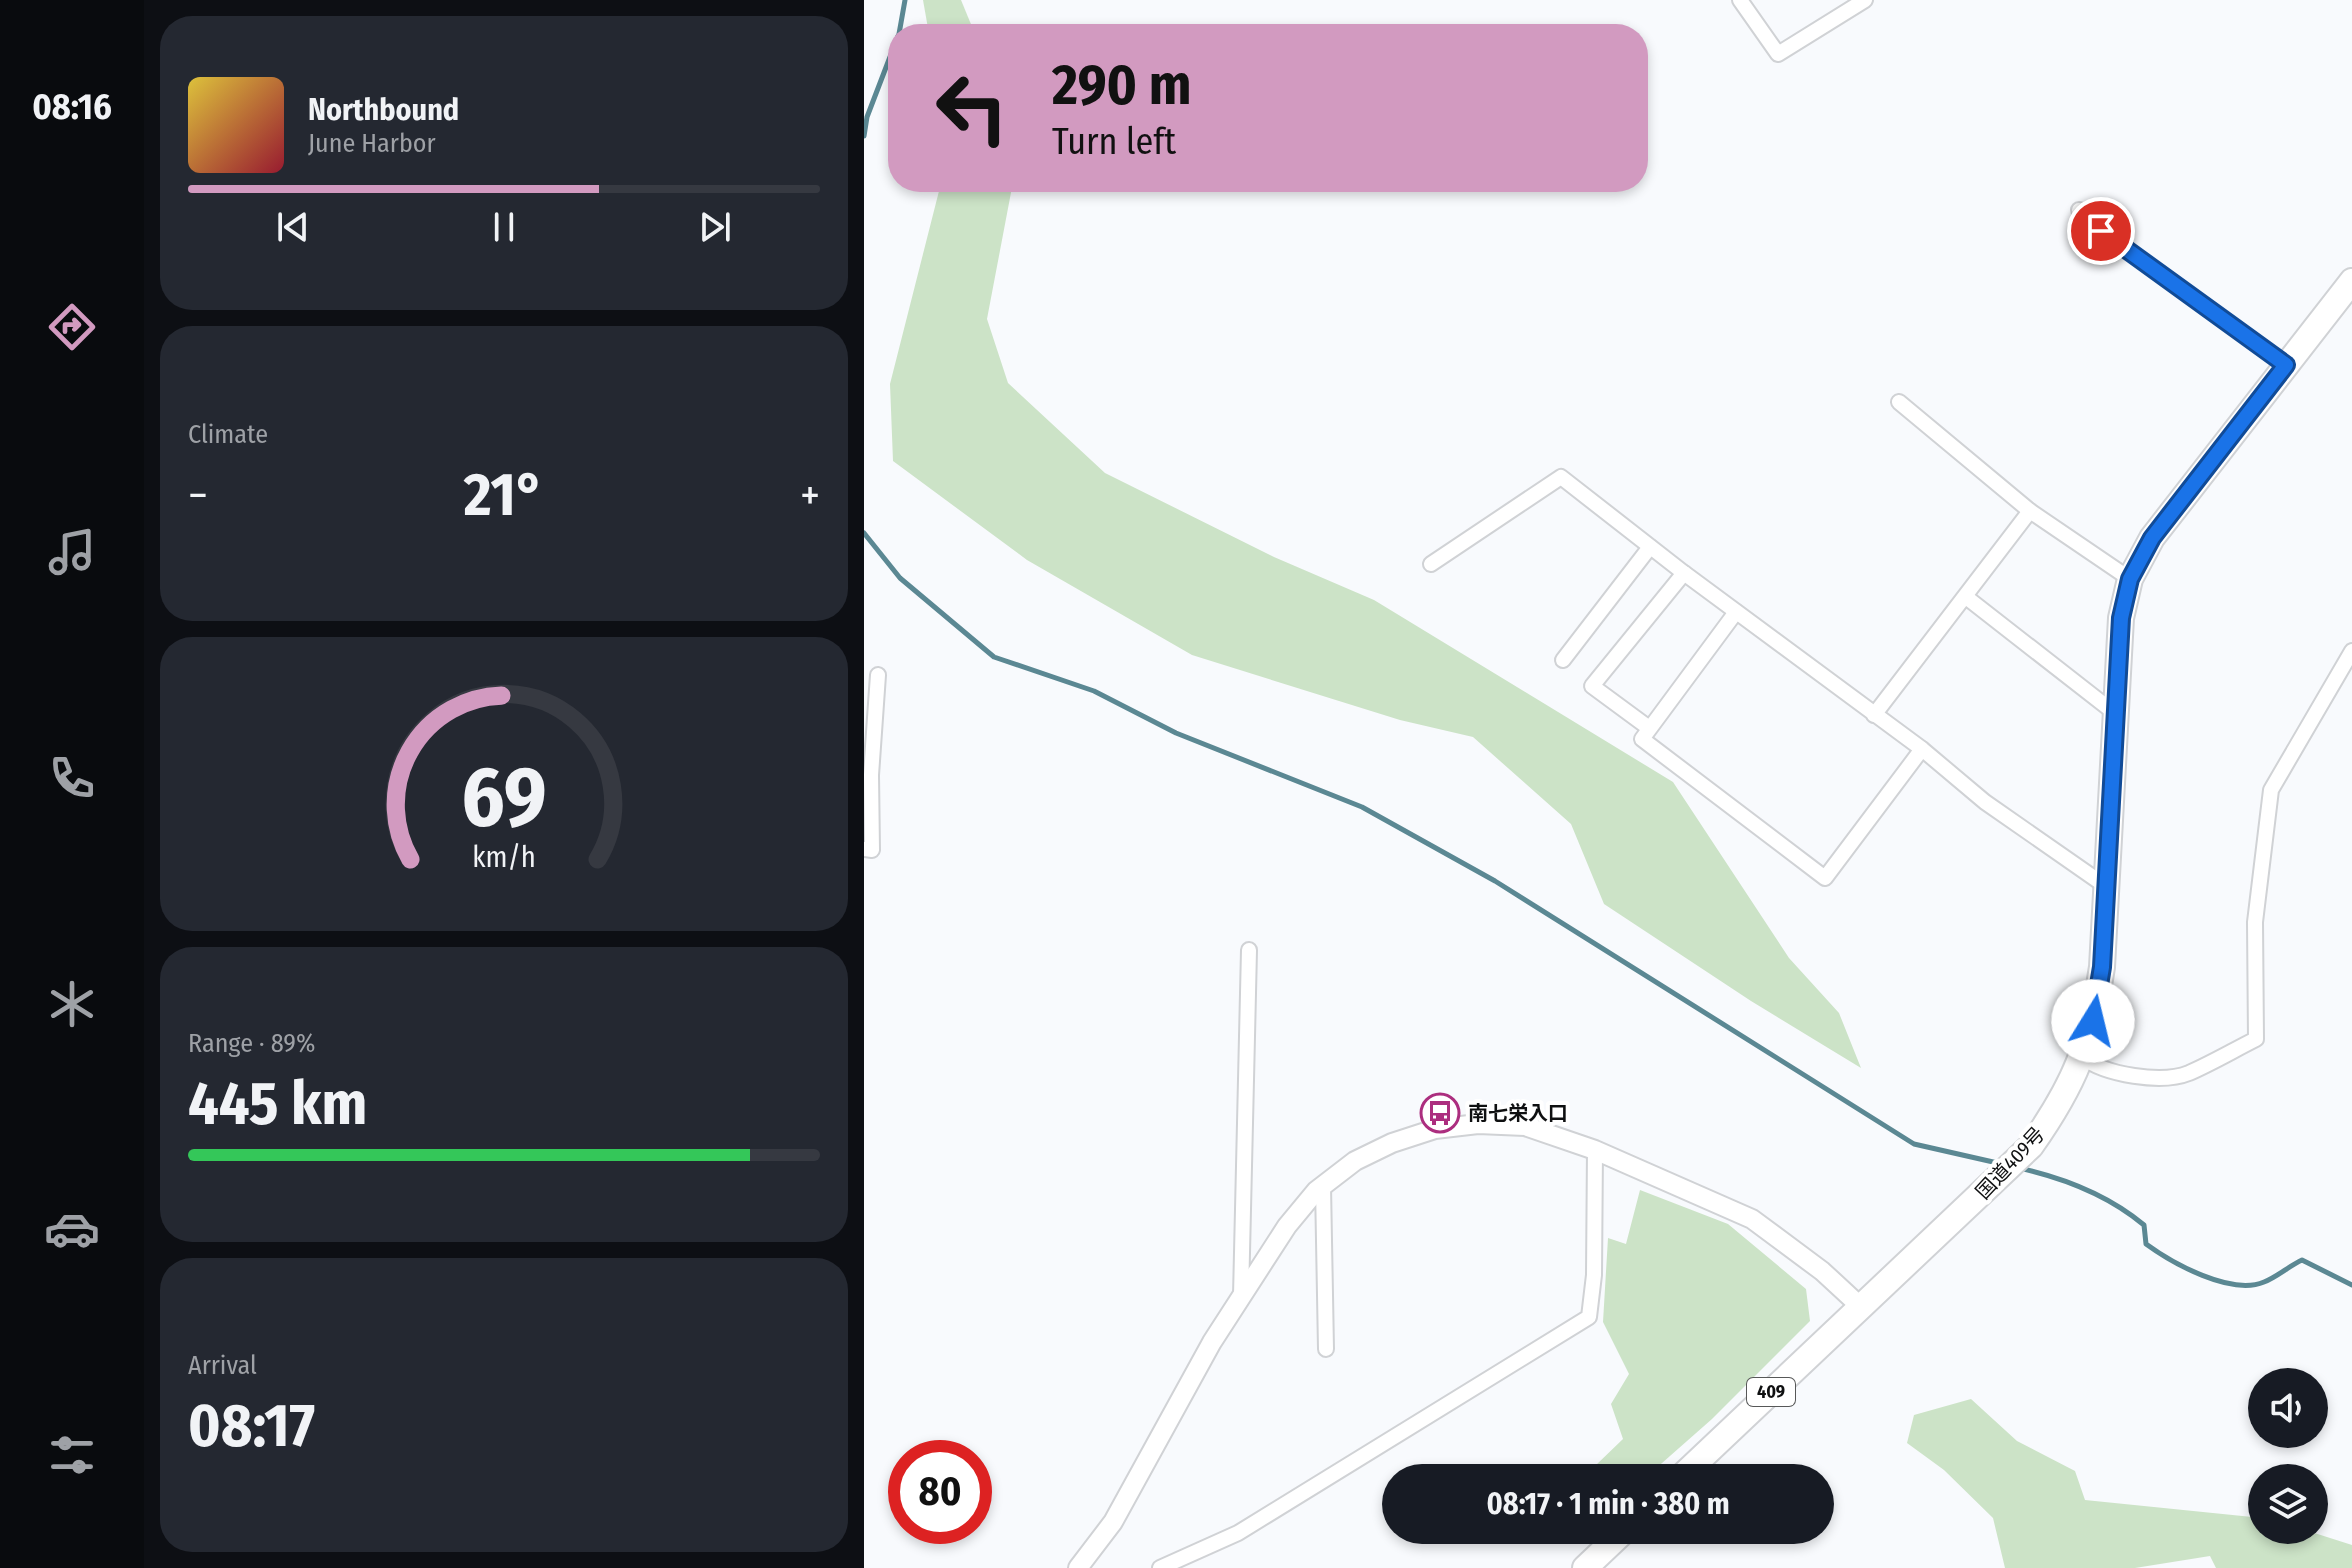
<!DOCTYPE html>
<html lang="en">
<head>
<meta charset="utf-8">
<style>
  :root { --surface:#171b24; --page:#242831; --text:#f1f3f6; --muted:#9ea1a6; --line:#363941; --accent:#d29ac0 }
  body { margin:0; font-family:"Fira Sans Condensed","Noto Sans JP",sans-serif; background:var(--page); color:var(--text); height:100vh; display:flex; flex-direction:column; font-size:30px; white-space:nowrap }
  * { box-sizing:border-box; margin:0 }
  p { font-size:26px; color:var(--muted) }
  .icon { flex:none; width:44px; height:44px; fill:none; stroke:currentColor; stroke-width:2; stroke-linecap:round; stroke-linejoin:round }
  .map { position:relative; flex:1; overflow:hidden }
  .side { display:flex; flex-direction:column; gap:16px; padding:16px; background:#0d0f14; width:720px }
  .side>* { flex:none }
  .banner { position:absolute; left:24px; top:24px; width:760px; height:168px; border-radius:32px; box-shadow:0 4px 12px #0003; background:#d29ac0; color:#111; overflow:hidden }
  .tools { position:absolute; left:1384px; top:1368px; display:grid; gap:16px }
  .tools a { display:grid; place-items:center; width:80px; height:80px; border-radius:50%; background:var(--surface); box-shadow:0 4px 12px #0003; font-size:40px }
  .speed { position:absolute; left:24px; top:1440px; display:flex; gap:16px; font-size:40px; font-weight:700; text-align:center }
  .speed>* { display:grid; place-content:center; width:104px; height:104px; border-radius:50%; background:var(--surface); box-shadow:0 4px 12px #0003; line-height:1 }
  .speed .limit { border:12px solid #d22; background:#fff; color:#111 }
  .pin { position:absolute; display:grid; place-items:center; width:68px; height:68px; color:#fff; margin:-34px; border:4px solid #fff; border-radius:50%; box-shadow:0 2px 8px #0007 }
  .me { position:absolute; width:88px; margin:-44px; rotate:9deg; stroke-linejoin:round; filter:drop-shadow(0 0 6px #0008) }
  .turn { display:flex; align-items:center; gap:28px; height:168px; padding:0 32px; font-size:36px }
  .turn .icon { width:104px; height:104px; stroke-width:2.5 }
  .turn b { display:block; font-size:56px; line-height:68px }
  .big { font-size:60px; font-weight:700; line-height:1.1 }
  .side .tile { flex:1; display:flex; flex-direction:column; justify-content:center; gap:12px; min-width:0; padding:0 28px; border-radius:32px; background:var(--page) }
  .side .dial { align-items:center; gap:0 }
  .dial svg { height:208px; overflow:visible; fill:none; stroke:var(--line); stroke-width:7; stroke-linecap:round; text-anchor:middle }
  .dial text { fill:var(--text); stroke:none }
  .song { display:flex; align-items:center; gap:24px }
  .cover { width:96px; height:96px; border-radius:12px; background:linear-gradient(135deg,hsl(50 70% 55%),hsl(350 70% 35%)) }
  .played { height:8px; border-radius:4px; background:linear-gradient(90deg,var(--accent) 65%,var(--line) 65%) }
  .keys { display:flex; justify-content:space-around; direction:ltr }
  .heat { display:flex; justify-content:space-between; align-items:center; font-size:44px; direction:ltr }
  .charge { height:12px; border-radius:6px; background:linear-gradient(90deg,#34c759 89%,var(--line) 0) }
  .trip { position:absolute; left:518px; top:1464px; width:452px; height:80px; border-radius:40px; background:var(--surface); box-shadow:0 4px 12px #0003; font-weight:700; line-height:80px; text-align:center }
  main { display:flex; flex:1; min-height:0 }
  .tabs { display:flex; flex-direction:column; width:144px; justify-content:space-around; align-items:center; background:#090b0e; color:var(--muted) }
  .tabs .icon { width:56px; height:56px }
  .tabs .selected { color:var(--accent) }
  .tabs b { font-size:36px; color:var(--text) }
  .map>svg:first-child { display:block }
  .green { fill:#cce3c7 }
  .lines { fill:none; stroke-linecap:round; stroke-linejoin:round }
  .stream { stroke:#5b8893; stroke-width:5 }
  .minor-casing { stroke:#d0d2d5; stroke-width:18 }
  .tertiary-casing { stroke:#d0d2d5; stroke-width:22 }
  .trunk-casing { stroke:#d0d2d5; stroke-width:28 }
  .minor { stroke:#fff; stroke-width:14 }
  .tertiary { stroke:#fff; stroke-width:18 }
  .trunk { stroke:#fff; stroke-width:24 }
  .route-casing { stroke:#114b97; stroke-width:20 }
  .route { stroke:#1a73e8; stroke-width:14 }
  .labels { text-anchor:middle; dominant-baseline:central; stroke-width:8; stroke-linejoin:round; paint-order:stroke }
  .shield { fill:#fff; stroke:#575858; stroke-width:2 }
  .shield-label { font-size:18px; font-weight:bold; fill:#0f1011 }
  .poi-label { font-size:20px; font-weight:bold; fill:#0f1011; stroke:#fff; text-anchor:start }
  .street-label { font-size:20px; fill:#0f1011; stroke:#fff }
</style>
</head>
<body>
<main>
<nav class="tabs">
<b>08:16</b>
<svg class="icon selected" aria-label="directions" viewBox="0 0 24 24"><path d="M12 3l9 9-9 9-9-9zM9 14v-3h6M13 9l2 2-2 2"/></svg>
<svg class="icon" aria-label="music" viewBox="0 0 24 24"><path d="M9 18V5l10-2v13"/><circle cx="6" cy="18" r="3"/><circle cx="16" cy="16" r="3"/></svg>
<svg class="icon" aria-label="phone" viewBox="0 0 24 24"><path d="M5 4h4l2 5-3 2q2 4 5 5l2-3 5 2v4C11 20 4 13 5 4z"/></svg>
<svg class="icon" aria-label="climate" viewBox="0 0 24 24"><path d="M12 3v18M4 7l16 10M4 17L20 7"/></svg>
<svg class="icon" aria-label="car" viewBox="0 0 24 24"><path d="M5 17H2v-5l4-1 3-4h7l3 4 3 1v5h-3M9 17h6M6 11h13"/><circle cx="7" cy="17" r="2"/><circle cx="17" cy="17" r="2"/></svg>
<svg class="icon" aria-label="filters" viewBox="0 0 24 24"><path d="M4 7h16M4 17h16"/><circle cx="9" cy="7" r="2"/><circle cx="15" cy="17" r="2"/></svg>
</nav>
<section class="side">
<div class="tile">
<div class="song"><i class="cover"></i><div><b>Northbound</b><p>June Harbor</p></div></div>
<div class="played"></div>
<div class="keys"><svg class="icon" aria-label="previous" viewBox="0 0 24 24"><path d="M18 5L8 12l10 7zM5 5v14"/></svg><svg class="icon" aria-label="pause" viewBox="0 0 24 24"><path d="M8 5v14M16 5v14"/></svg><svg class="icon" aria-label="next" viewBox="0 0 24 24"><path d="M6 5l10 7-10 7zM19 5v14"/></svg></div>
</div>
<div class="tile"><p>Climate</p>
<div class="heat"><a>−</a><b class="big">21°</b><a>+</a></div>
</div>
<div class="tile dial"><svg viewBox="0 0 100 80">
<path d="M14 69A42 42 0 1 1 86 69"/>
<path d="M14 69A42 42 0 0 1 49 6" stroke="#d29ac0"/>
<text x="50" y="56" font-size="32" font-weight="700">69</text>
<text x="50" y="72" font-size="11">km/h</text>
</svg></div>
<div class="tile"><p>Range · 89%</p><b class="big">445 km</b><div class="charge"></div></div>
<div class="tile"><p>Arrival</p><b class="big">08:17</b></div>
</section>
<div class="map">
<svg width="1488" height="1568" viewBox="0 0 1488 1568">
  <rect width="100%" height="100%" fill="#f8fafd"/>
  <g class="green">
    <polygon points="59,0 97,0 111,34 65,34"/>
    <polygon points="74,182 149,182 123,319 144,383 241,473 410,557 510,600 809,782 925,958 975,1013 997,1068 887,1001 740,904 707,824 609,737 536,720 328,655 163,560 29,461 26,384 75,191"/>
    <polygon points="776,1190 864,1224 942,1289 946,1321 848,1419 781,1478 745,1478 732,1465 759,1439 747,1404 765,1374 739,1322 744,1238 762,1244"/>
    <polygon points="1107,1399 1153,1441 1211,1471 1221,1500 1398,1518 1398,1530 1441,1530 1488,1545 1488,1568 1352,1568 1346,1556 1271,1568 1141,1568 1129,1518 1080,1470 1043,1443 1050,1415"/>
  </g>
  <g class="lines">
    <g class="stream">
      <polyline points="35,34 41,0"/>
      <polyline points="0,136 3,117 34,36"/>
      <polyline points="0,533 36,578 130,657 230,691 312,733 498,807 631,881 1050,1144 1138,1164"/>
      <path d="M1155,1168c45,10 89,27 125,57l2,19c26,19 85,52 118,38 13,-5 25,-16 38,-22l50,25"/>
    </g>
    <g class="minor-casing">
      <g id="minor">
        <polyline points="876,0 914,54 1001,0"/>
        <polyline points="1215,210 1237,231 1422,365"/>
        <polyline points="1035,402 1166,511 1266,579"/>
        <polyline points="567,564 697,477 820,573 1058,749 1121,802 1243,887"/>
        <polyline points="1102,597 1252,714"/>
        <polyline points="872,612 778,739 961,878 1058,749"/>
        <polyline points="699,660 786,547"/>
        <polyline points="1010,715 1166,511"/>
        <polyline points="785,728 728,686 820,573"/>
        <polyline points="0,849 8,850 7,775 14,675"/>
        <path d="M1218,1057c23,18 80,27 107,16 23,-10 45,-23 67,-34l-1,-117 16,-132 81,-139"/>
        <polyline points="459,1186 462,1349"/>
        <polyline points="377,1296 385,950"/>
        <polyline points="296,1568 374,1533 725,1317 730,1275 731,1150"/>
      </g>
    </g>
    <g class="tertiary-casing">
      <polyline id="tertiary" points="214,1568 249,1522 348,1342 423,1226 452,1191 491,1161 528,1143 571,1129 614,1124 661,1126 731,1150 888,1219 958,1271 997,1307"/>
    </g>
    <g class="trunk-casing">
      <g id="trunk">
        <path d="M816,1478l351,-332c45,-64 59,-101 71,-179l19,-349 9,-39 22,-41 200,-257"/>
        <polyline points="721,1568 761,1530"/>
      </g>
    </g>
    <use href="#minor" class="minor"/>
    <use href="#tertiary" class="tertiary"/>
    <use href="#trunk" class="trunk"/>
  </g>
  <g class="lines">
    <g class="route-casing">
      <polyline id="route" points="1229,1021 1238,967 1257,618 1266,579 1288,538 1422,365 1237,231"/>
    </g>
    <use href="#route" class="route"/>
  </g>
  <defs>
    <g id="bus-ring" transform="scale(2)"><circle r="9.5" fill="#fff" stroke="#ac2e7f" stroke-width="1.5"/><path d="M-5-6H5V4H4V6H2V4H-2V6H-4V4H-5ZM-3.5-4V0h7V-4ZM-3.5 1.2v1.5H-2V1.2ZM2 1.2v1.5H3.5V1.2Z" fill="#ac2e7f"/></g>
  </defs>
  <g fill-rule="evenodd">
    <use href="#bus-ring" x="576" y="1113"/>
  </g>
  <g class="labels">
    <rect class="shield" x="883" y="1378" width="48" height="28" rx="6"/>
    <g class="shield-label">
      <text x="907" y="1392">409</text>
    </g>
    <g class="poi-label">
      <text x="604" y="1113">南七栄入口</text>
    </g>
    <g class="street-label">
      <text transform="translate(1146 1163) rotate(-47)">国道409号</text>
    </g>
  </g>
</svg>
<div class="tools">
<a><svg class="icon" aria-label="sound" viewBox="0 0 24 24"><path d="M4 9h4l5-4v14l-5-4H4zM17 9q2 3 0 6"/></svg></a>
<a><svg class="icon" aria-label="layers" viewBox="0 0 24 24"><path d="M12 4l9 5-9 5-9-5zM3 14l9 5 9-5"/></svg></a>
</div>
<div class="speed"><div class="limit">80</div></div>
<div class="pin" style="left:1237px;top:231px;background:#d93025"><svg class="icon" aria-label="arrive" viewBox="0 0 24 24"><path d="M6 21V4h12l-3 4 3 4H6"/></svg></div>
<svg class="me" style="left:1229px;top:1021px" viewBox="-20 -20 40 40"><circle r="19" fill="#fff"/><path d="M0-13L10 11 0 6-10 11z" fill="#1a73e8"/></svg>
<div class="trip">08:17 · 1 min · 380 m</div>
<div class="banner">
<div class="turn"><svg class="icon" aria-label="left" viewBox="0 0 24 24"><path d="M17 20v-9H6M10 6l-5 5 5 5"/></svg><div><b>290 m</b>Turn left</div></div>
</div>
</div>
</main>
</body>
</html>
